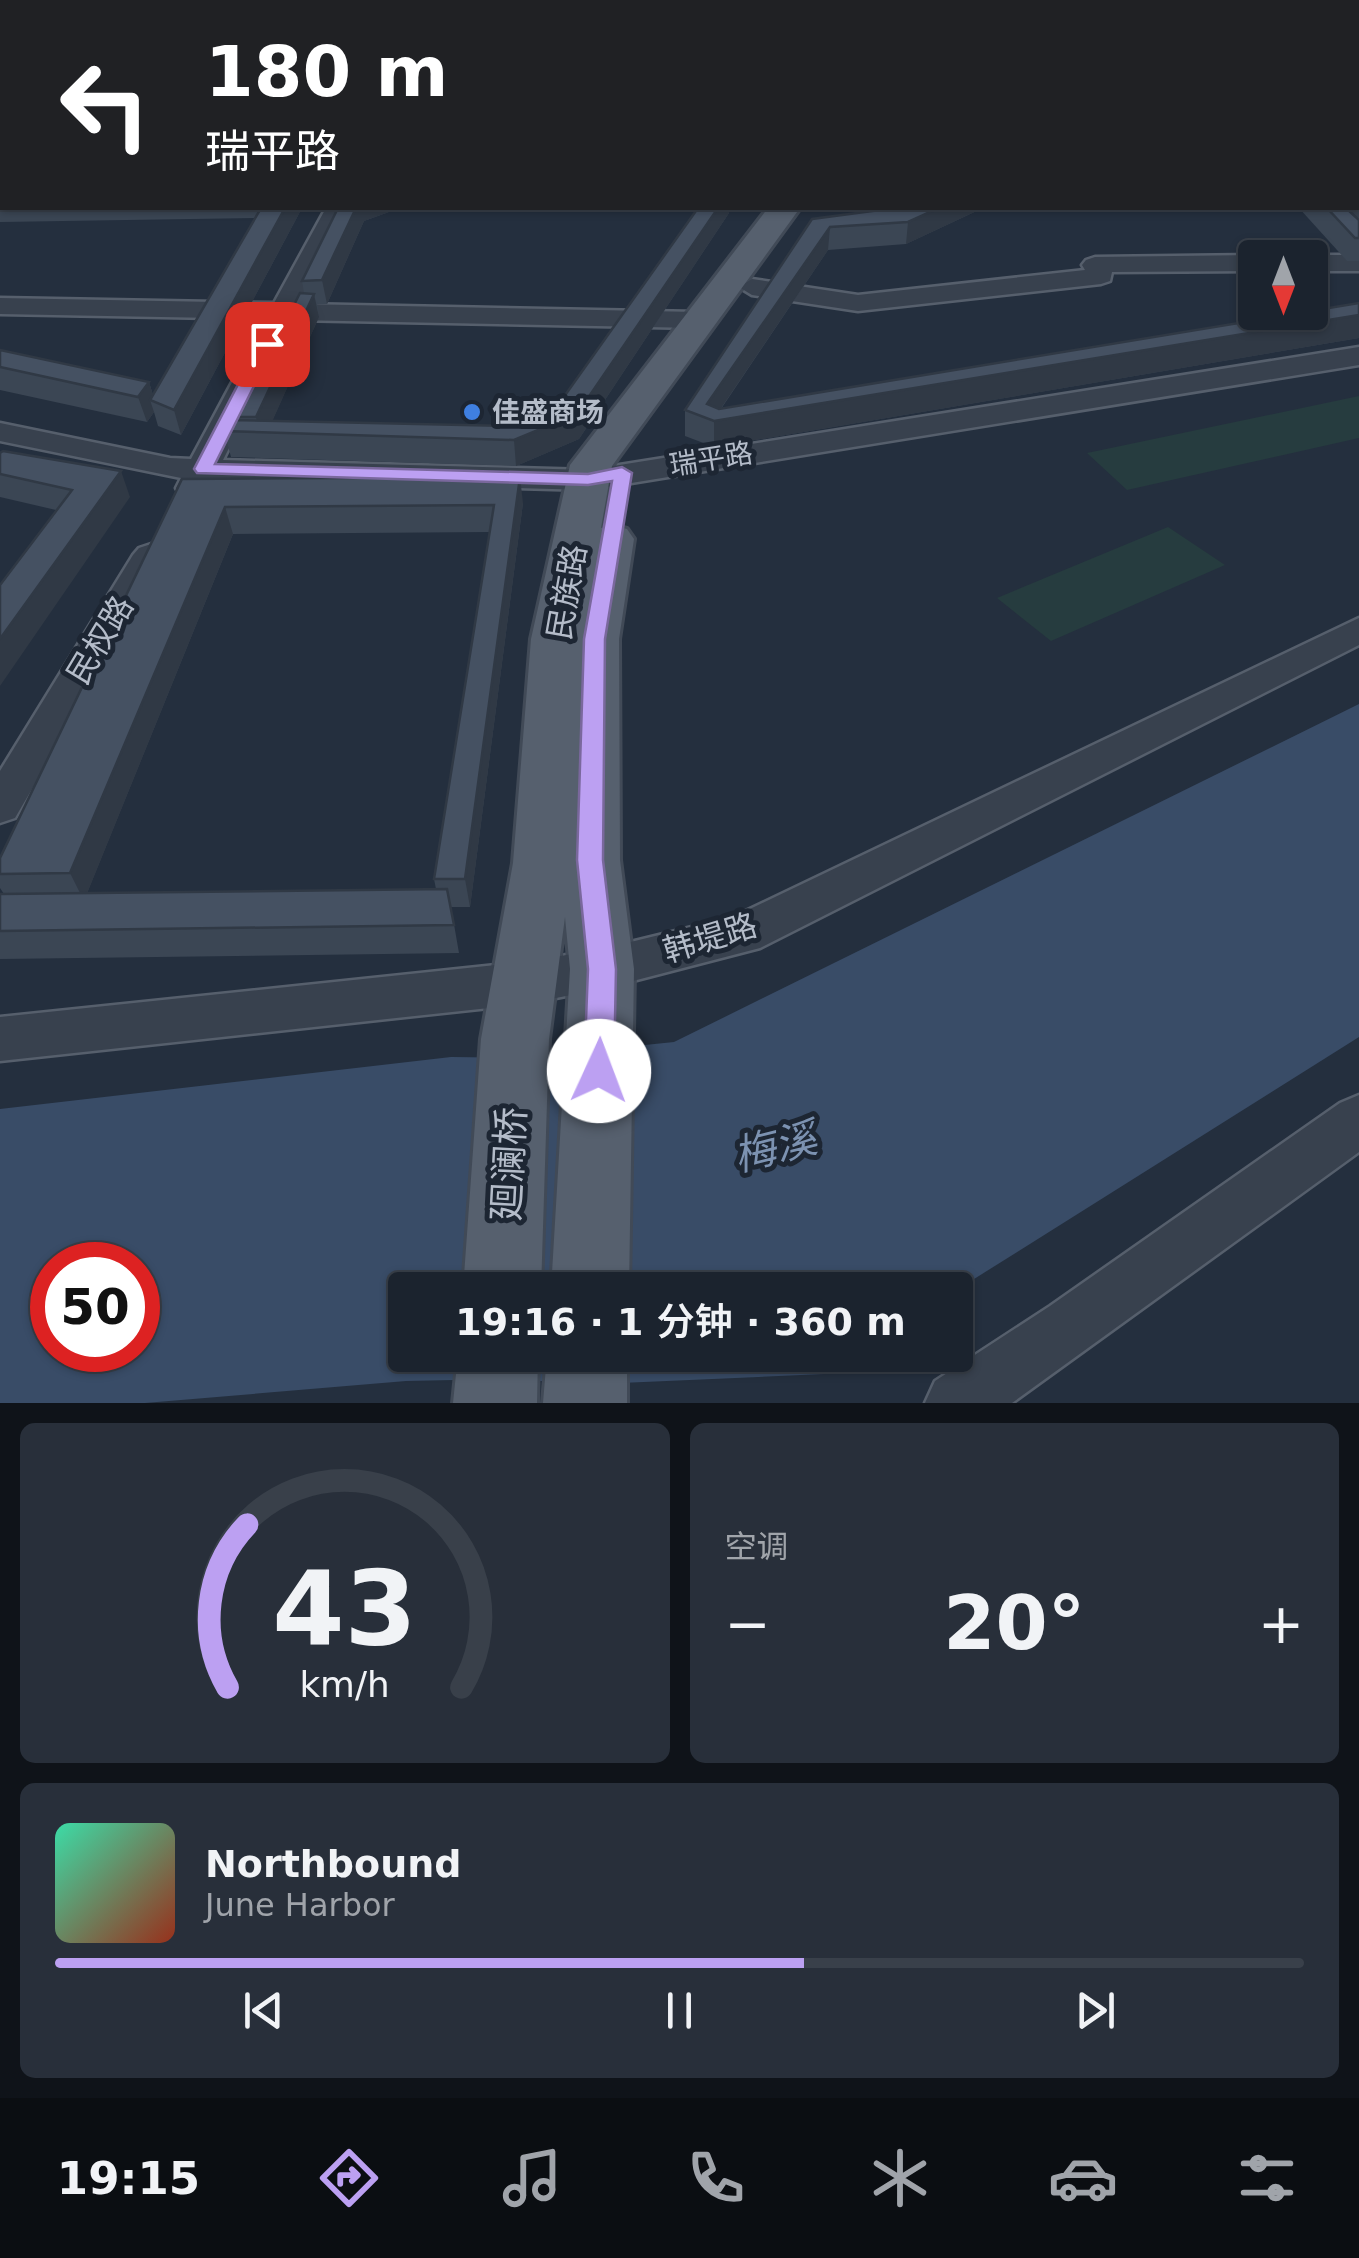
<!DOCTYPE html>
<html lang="zh">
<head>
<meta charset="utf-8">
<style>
  :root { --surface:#1b232e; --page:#282f3a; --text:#f1f3f6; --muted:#a0a4aa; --line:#39404a; --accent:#bca0f2 }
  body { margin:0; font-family:"DejaVu Sans","Noto Sans SC",sans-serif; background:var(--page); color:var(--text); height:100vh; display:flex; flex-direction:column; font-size:38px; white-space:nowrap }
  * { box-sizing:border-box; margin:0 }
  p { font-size:32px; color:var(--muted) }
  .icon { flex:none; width:55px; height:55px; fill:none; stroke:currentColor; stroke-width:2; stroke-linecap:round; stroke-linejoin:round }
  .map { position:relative; height:1403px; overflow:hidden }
  .panel { display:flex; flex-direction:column; gap:20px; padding:20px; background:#0f1319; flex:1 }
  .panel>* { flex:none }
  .guide { position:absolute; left:0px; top:0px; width:1360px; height:210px; box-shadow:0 2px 8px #0004,0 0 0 2px var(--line); background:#202124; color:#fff; overflow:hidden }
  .needle { width:65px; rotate:180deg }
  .fabs { position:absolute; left:1238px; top:240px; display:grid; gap:20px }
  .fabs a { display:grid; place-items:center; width:90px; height:90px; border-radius:10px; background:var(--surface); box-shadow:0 2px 8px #0004,0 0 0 2px var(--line); font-size:50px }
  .speed { position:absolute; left:30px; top:1242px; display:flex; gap:20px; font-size:50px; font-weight:700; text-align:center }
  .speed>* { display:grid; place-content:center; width:130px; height:130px; border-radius:50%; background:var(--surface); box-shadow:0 2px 8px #0004,0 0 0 2px var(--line); line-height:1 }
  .speed .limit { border:15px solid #d22; background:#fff; color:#111 }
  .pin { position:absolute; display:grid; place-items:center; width:85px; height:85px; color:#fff; margin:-42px; border-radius:20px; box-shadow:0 5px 15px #0006 }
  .me { position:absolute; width:110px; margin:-55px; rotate:2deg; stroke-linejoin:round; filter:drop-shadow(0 0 8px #0008) }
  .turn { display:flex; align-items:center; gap:35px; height:210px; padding:0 40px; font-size:45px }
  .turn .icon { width:130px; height:130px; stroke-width:2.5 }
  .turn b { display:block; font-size:70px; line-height:85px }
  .big { font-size:75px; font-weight:600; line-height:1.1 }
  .panel .widget { flex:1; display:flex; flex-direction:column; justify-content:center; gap:15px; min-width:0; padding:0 35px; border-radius:15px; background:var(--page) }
  .panel .dial { align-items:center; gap:0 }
  .dial svg { height:260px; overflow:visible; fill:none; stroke:var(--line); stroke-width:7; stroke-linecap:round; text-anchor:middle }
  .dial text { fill:var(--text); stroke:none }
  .song { display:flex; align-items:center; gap:30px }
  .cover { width:120px; height:120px; border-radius:15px; background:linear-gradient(135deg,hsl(160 70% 55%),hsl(10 70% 35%)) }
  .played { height:10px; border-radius:5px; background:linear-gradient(90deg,var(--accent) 60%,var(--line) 60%) }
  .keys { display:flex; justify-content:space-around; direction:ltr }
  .heat { display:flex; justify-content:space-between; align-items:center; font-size:55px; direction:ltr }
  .panel .tiles { flex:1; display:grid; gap:20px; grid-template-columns:1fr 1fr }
  .widget:last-child { grid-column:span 2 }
  .trip { position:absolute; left:388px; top:1272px; width:585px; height:100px; border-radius:10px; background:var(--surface); box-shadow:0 2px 8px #0004,0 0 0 2px var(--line); font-weight:600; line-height:100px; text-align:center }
  .tab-bar { display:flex; height:160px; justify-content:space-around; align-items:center; background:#0b0e12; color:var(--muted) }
  .tab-bar .icon { width:70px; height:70px }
  .tab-bar .on { color:var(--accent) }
  .tab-bar b { font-size:45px; color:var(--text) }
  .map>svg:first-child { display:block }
  .green { fill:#263c3f }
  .water { fill:#394c67; fill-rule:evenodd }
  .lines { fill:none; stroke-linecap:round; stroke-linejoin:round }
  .minor-casing { stroke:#565f6c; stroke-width:5 }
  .major-casing { stroke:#414a57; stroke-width:6 }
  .minor { fill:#38414e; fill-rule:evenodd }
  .major { fill:#56606e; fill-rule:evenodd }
  .wall { fill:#3b4654; fill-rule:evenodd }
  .shaded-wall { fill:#303945 }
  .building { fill:#455162; stroke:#303945; stroke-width:2.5 }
  .route { fill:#bca0f2; stroke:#7a689d; stroke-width:2.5 }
  .shop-dot { fill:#3f7fe0; stroke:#1d2633; stroke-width:4 }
  .labels { text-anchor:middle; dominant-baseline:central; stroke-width:10; stroke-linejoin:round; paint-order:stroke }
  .far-poi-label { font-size:28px; font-weight:bold; fill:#b4bcc9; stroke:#1d2633; text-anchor:start }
  .far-street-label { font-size:28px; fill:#b4bcc9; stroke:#1d2633 }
  .street-label { font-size:32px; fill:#b4bcc9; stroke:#1d2633 }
  .near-street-label { font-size:38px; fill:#b4bcc9; stroke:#1d2633 }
  .near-water-label { font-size:42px; font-style:italic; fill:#7c92b1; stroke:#1d2633 }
</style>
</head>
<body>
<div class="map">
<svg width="1359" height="1403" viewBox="0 0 1359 1403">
  <rect width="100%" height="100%" fill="#242f3e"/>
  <g class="green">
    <polygon points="1359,396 1359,438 1127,490 1087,453"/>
    <polygon points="1168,527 1225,565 1051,641 997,598"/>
  </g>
  <path class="water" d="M1359,704v333l-404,254 -550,-1v65h449l-30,19 -226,10 -97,-5 -95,2 -261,22h-145v-294l451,-52 68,1 155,-16zM52,1265h86v85h-86z"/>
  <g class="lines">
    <g class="minor-casing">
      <g id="minor">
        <polygon points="739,0 755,0 756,2 740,2"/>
        <polygon points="2,72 2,85 0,86 0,73"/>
        <polygon points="1358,142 1359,143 1359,157 1358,156"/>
        <polygon points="1358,201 1359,202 1359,218 1351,216 1344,208 1358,208"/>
        <polygon points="326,208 349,208 301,304 697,312 711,320 697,328 293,320 223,460 588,470 1359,347 1359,365 588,490 213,479 204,495 180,495 176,488 181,478 0,441 0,423 170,458 191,459 266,319 0,314 0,298 274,303"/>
        <polygon points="1255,255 1264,258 1255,258 1255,271 1112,272 1110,281 1101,284 858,311 752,295 739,287 752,279 858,295 1085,270 1082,265 1086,260 1095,257"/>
        <polygon points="1310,255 1359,255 1359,271 1310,271 1310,258 1301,258"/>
        <polygon points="151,544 163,548 169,555 15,818 0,823 0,771 133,555 139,548"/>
        <polygon points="1359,618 1359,645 760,948 602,989 525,1004 0,1061 0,1017 525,962 602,949 733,917"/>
        <polygon points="1359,1095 1359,1152 1012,1403 925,1403 935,1381 1050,1306 1340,1103"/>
      </g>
    </g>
    <g class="major-casing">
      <g id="major">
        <rect x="0" y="181" width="2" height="18"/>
        <polygon points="768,208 800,208 612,466 601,528 611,525 627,529 634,539 619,639 620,860 634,969 629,1290 551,1290 570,969 565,917 549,1039 541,1290 463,1290 481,1039 513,863 531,639 570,465"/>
        <polygon points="458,1355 538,1355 537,1403 453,1403"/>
        <polygon points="547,1355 627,1355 627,1403 543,1403"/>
      </g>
    </g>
    <use href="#minor" class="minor"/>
    <use href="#major" class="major"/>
  </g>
  <g class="wall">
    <polygon points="0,0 65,0 61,2 2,2 2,31 0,31"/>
    <polygon points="83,0 186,0 186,2 75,2 84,2"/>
    <rect x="475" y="0" width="103" height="2"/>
    <rect x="597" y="0" width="148" height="2"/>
    <polygon points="1167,0 1321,0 1320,2 1166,2"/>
    <polygon points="1322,0 1359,0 1359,30 1358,28 1358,2 1325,2"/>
    <rect x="1358" y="45" width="1" height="99"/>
    <rect x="0" y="114" width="2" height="68"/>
    <polygon points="0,192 2,192 2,208 302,208 181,435 158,426 154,412 147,422 0,390 0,350 149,382 153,395 255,218 0,222"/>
    <polygon points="356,208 400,208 364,221 327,304 317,304 319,317 272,421 513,426 556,408 698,208 729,208 729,213 579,439 516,466 231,457 224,431 237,420 237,417 304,293 302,281"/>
    <polygon points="983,208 906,244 828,250 721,409 1359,303 1359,338 714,447 685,436 685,410 812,219 890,209"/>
    <polygon points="1299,208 1346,208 1359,220 1359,261 1347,261"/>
    <polygon points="0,453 130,497 56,510 0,497"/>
    <path d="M182,479l341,24 -53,404h-19l8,46 -459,6v-28l4,-37 -4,-6v-30zM490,532l-56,347 2,10 -349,4 146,-359z"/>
  </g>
  <g class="shaded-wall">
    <polygon points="48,0 65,0 61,2 49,2"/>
    <polygon points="117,0 130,0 131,2 118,2"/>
    <polygon points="932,0 957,0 953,2 928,2"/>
    <polygon points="285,208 302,208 181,435 174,410"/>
    <polygon points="356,208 400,208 364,221 327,304 322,280"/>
    <polygon points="718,208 729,208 729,213 579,439 516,466 514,440 577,414"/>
    <polygon points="939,208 983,208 906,244 908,222"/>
    <polygon points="830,227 828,250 713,420 707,404"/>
    <polygon points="314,294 319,317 267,433 259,432 256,417"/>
    <polygon points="1359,315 1359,338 714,447 714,421"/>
    <polygon points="149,382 155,402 150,400 154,412 147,422 138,397"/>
    <polygon points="121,471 130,497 0,686 0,639"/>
    <polygon points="520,477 523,503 470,907 465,879"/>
    <polygon points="225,507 233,534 84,901 70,873"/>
  </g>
  <g class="building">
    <polygon points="0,0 16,0 12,2 2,2 2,5 0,5"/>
    <polygon points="143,0 178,0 142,2"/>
    <polygon points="202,0 242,0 242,2 201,2"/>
    <polygon points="372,0 392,0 393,2 373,2"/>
    <polygon points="402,0 427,0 424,2 396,2"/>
    <polygon points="901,0 932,0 928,2 804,2 898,2"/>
    <polygon points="1015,0 1042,0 1042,2 1014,2"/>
    <polygon points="1042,0 1058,0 1096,2 1042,2"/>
    <polygon points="1104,0 1157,0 1156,2 1104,2"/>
    <polygon points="1168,0 1223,0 1225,2 1168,2"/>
    <rect x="1240" y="0" width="24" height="2"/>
    <polygon points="1358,97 1359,97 1359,127 1358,126"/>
    <rect x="0" y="114" width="2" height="33"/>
    <polygon points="261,208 285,208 174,410 150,400"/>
    <polygon points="338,208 356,208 322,280 302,281"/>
    <polygon points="698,208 718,208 577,414 514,440 224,431 229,420 513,426 556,408"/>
    <polygon points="895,208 939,208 908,222 830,227 707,404 719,409 1359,303 1359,315 714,421 685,410 812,219"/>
    <polygon points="1327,208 1346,208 1359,220 1359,238 1355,238"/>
    <polygon points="300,293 314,294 256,417 237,417"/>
    <polygon points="0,350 149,382 138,397 0,367"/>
    <polygon points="3,451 121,471 0,639 0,585 72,490 0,474 0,453"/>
    <polygon points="520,477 465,879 434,879 494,505 225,507 70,873 0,874 0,858 182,479"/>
    <polygon points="447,889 454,925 0,931 0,894"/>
  </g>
  <polygon class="route" points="267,339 275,344 215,464 588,474 622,467 632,473 605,639 603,860 616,969 614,1071 610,1080 599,1084 588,1080 584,1071 588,969 577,860 584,639 612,481 588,485 197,473 194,469 259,344"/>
  <circle class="shop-dot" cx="472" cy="412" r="10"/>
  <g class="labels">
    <g class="far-poi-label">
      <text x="492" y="412">佳盛商场</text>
    </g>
    <g class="far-street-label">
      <text transform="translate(711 459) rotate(-9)">瑞平路</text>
    </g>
    <g class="street-label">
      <text transform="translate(567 592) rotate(-80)">民族路</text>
      <text transform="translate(100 640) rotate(-59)">民权路</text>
      <text transform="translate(710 938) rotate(-17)">韩堤路</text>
    </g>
    <g class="near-street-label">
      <text transform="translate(509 1164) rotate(-87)">廻澜桥</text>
    </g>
    <g class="near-water-label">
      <text transform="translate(775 1147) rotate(-14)">梅溪</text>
    </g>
  </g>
</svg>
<div class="fabs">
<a><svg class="needle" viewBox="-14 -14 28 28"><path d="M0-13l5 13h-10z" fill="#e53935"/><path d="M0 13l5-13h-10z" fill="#a0a4aa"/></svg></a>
</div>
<div class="speed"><div class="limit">50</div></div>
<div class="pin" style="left:267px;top:344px;background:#d93025"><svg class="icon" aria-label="arrive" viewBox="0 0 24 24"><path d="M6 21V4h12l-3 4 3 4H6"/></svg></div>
<svg class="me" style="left:599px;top:1071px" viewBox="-20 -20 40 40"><circle r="19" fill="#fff"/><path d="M0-13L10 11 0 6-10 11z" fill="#bca0f2"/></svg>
<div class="trip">19:16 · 1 分钟 · 360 m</div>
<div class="guide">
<div class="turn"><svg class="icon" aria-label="left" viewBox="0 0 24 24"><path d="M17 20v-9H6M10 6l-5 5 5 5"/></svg><div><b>180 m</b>瑞平路</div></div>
</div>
</div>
<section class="panel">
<div class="tiles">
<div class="widget dial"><svg viewBox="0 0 100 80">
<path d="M14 69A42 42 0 1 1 86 69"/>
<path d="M14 69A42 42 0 0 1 20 19" stroke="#bca0f2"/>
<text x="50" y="56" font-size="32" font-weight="700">43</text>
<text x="50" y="72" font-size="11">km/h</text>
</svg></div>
<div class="widget"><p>空调</p>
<div class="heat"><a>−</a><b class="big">20°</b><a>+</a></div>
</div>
<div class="widget">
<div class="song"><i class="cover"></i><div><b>Northbound</b><p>June Harbor</p></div></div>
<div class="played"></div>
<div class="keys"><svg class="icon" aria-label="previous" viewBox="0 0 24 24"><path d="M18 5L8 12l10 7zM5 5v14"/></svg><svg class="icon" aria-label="pause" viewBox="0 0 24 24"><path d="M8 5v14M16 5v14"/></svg><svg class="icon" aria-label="next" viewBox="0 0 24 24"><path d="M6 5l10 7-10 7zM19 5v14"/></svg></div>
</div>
</div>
</section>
<nav class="tab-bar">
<b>19:15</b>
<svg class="icon on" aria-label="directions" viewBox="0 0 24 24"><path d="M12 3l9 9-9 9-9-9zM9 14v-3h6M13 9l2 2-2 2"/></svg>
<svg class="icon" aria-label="music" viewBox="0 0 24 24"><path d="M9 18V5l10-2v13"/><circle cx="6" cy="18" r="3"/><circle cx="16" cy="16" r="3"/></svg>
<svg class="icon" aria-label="phone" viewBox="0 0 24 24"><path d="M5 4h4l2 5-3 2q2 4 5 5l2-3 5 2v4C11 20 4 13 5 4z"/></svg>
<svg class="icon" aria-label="climate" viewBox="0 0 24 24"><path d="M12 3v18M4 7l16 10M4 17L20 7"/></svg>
<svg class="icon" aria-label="car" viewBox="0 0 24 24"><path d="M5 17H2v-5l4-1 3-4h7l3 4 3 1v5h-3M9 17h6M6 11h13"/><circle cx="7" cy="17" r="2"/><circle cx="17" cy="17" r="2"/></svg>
<svg class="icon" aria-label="filters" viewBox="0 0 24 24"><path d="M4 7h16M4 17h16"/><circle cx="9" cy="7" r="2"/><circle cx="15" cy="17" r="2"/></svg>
</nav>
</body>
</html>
